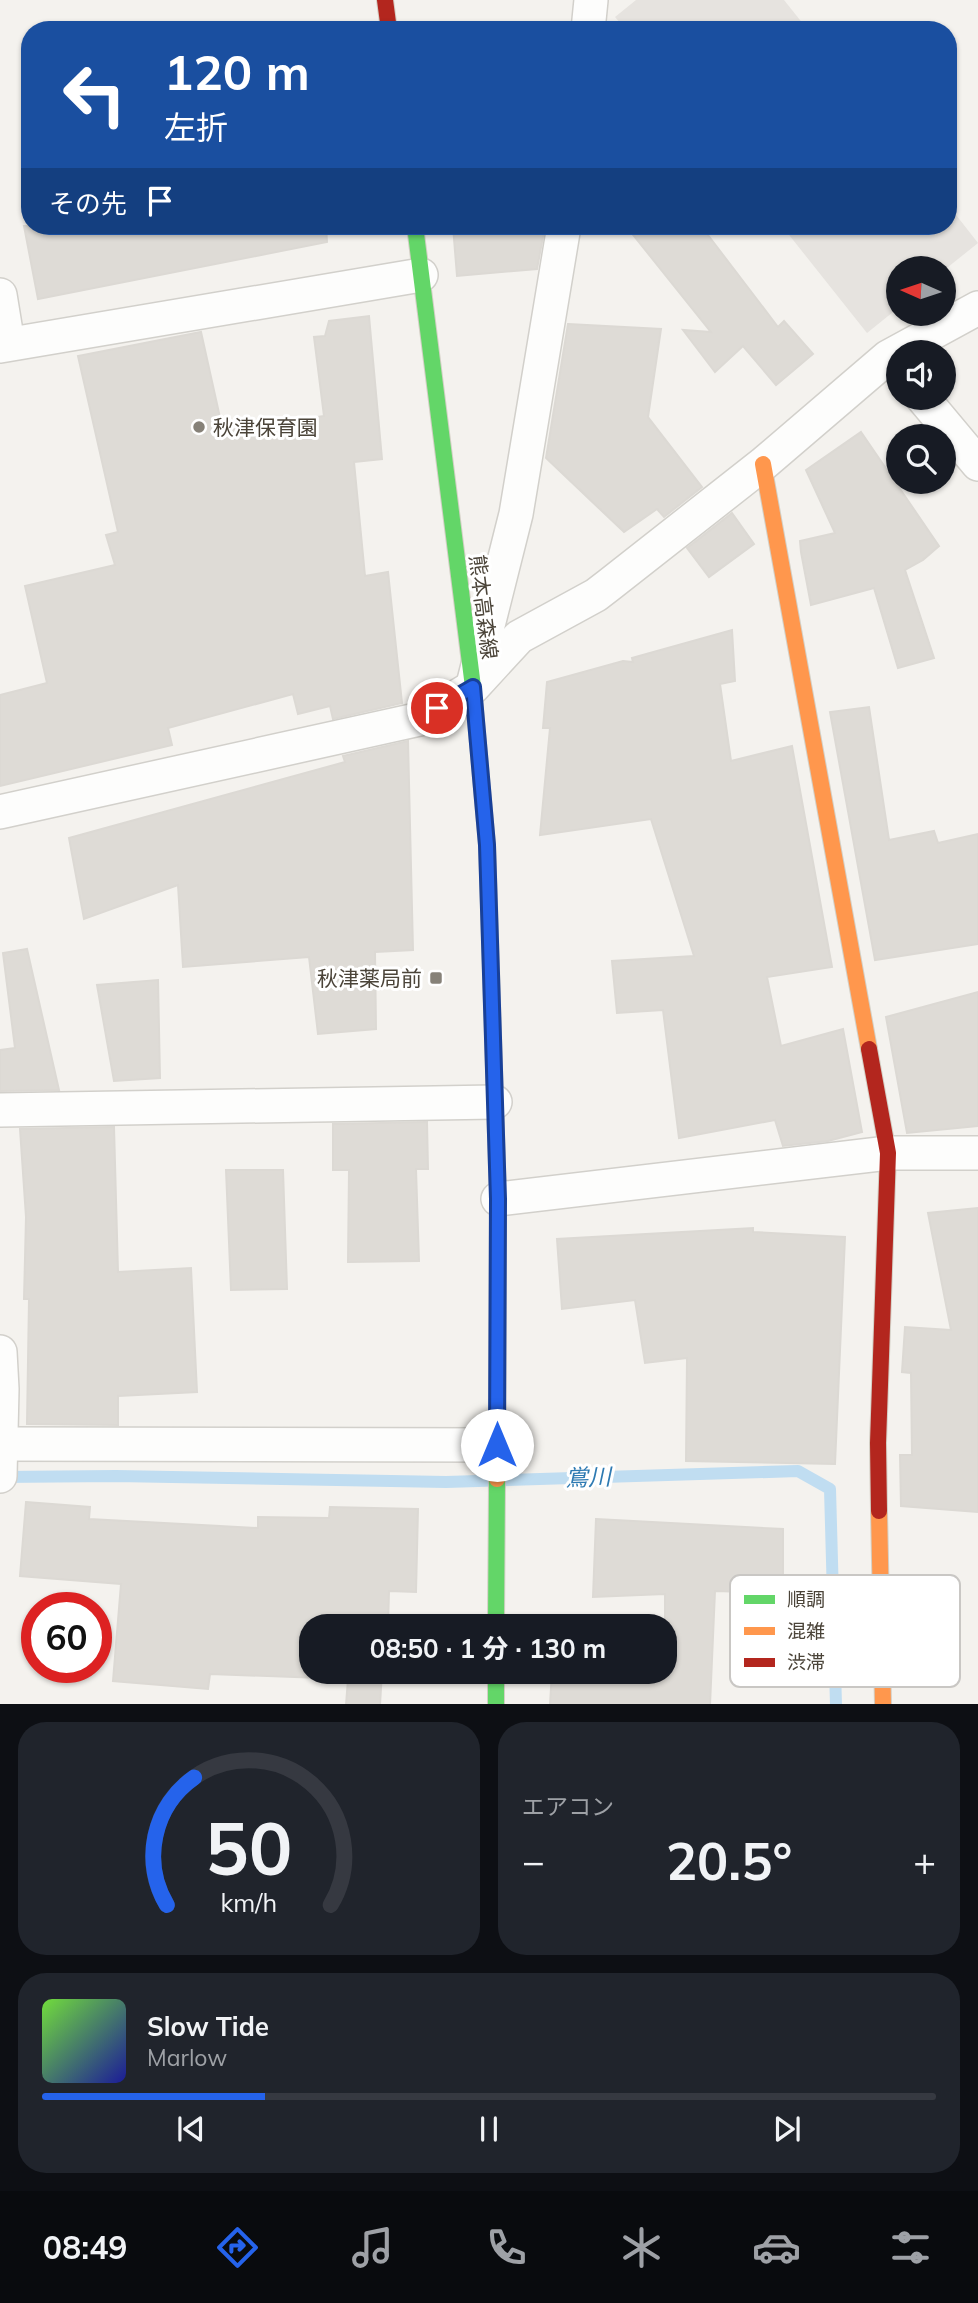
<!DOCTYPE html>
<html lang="ja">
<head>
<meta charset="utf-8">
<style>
  :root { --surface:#171b24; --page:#20242c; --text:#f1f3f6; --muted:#9ea1a6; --line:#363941; --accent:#2563eb }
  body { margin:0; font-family:Mulish,"Noto Sans JP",sans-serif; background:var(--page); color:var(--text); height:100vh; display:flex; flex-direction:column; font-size:26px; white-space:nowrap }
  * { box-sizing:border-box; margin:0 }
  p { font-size:23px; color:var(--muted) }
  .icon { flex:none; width:38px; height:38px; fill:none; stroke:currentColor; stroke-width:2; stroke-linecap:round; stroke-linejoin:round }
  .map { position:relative; height:1704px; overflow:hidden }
  .panel { display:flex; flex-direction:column; gap:18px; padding:18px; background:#0d0f14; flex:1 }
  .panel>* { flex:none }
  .hud { position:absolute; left:21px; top:21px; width:936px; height:214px; border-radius:28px; box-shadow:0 2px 5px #0004; background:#1a4fa0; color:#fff; overflow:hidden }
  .needle { width:46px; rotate:273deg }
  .fabs { position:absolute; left:886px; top:256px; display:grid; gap:14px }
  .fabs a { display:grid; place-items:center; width:70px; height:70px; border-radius:50%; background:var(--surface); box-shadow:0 2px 5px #0004; font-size:35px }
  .speed { position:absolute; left:21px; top:1592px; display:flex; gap:14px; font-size:35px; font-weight:700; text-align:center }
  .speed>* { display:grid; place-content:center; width:91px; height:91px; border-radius:50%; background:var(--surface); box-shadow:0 2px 5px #0004; line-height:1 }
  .speed .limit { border:10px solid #d22; background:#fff; color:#111 }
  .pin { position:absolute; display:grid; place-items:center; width:60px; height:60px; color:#fff; margin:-30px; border:4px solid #fff; border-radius:50%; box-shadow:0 2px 7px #0007 }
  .me { position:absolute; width:77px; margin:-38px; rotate:0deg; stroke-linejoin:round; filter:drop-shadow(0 0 5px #0008) }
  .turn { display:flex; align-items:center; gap:24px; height:147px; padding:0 28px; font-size:32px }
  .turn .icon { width:91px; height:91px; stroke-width:2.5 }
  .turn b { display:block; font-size:49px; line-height:60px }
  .then { display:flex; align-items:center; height:66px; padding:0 28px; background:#0003; gap:14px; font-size:26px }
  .big { font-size:52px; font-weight:700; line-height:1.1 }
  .panel .tile { flex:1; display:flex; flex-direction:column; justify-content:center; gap:10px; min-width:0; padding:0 24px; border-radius:28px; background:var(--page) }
  .panel .dial { align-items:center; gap:0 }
  .dial svg { height:182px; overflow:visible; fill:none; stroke:var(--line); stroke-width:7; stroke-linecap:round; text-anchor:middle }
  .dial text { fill:var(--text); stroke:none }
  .song { display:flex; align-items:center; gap:21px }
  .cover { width:84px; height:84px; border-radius:10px; background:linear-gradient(135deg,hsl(100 70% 55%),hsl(240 70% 35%)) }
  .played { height:7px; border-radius:4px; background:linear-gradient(90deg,var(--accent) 25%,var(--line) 25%) }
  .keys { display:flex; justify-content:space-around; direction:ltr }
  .heat { display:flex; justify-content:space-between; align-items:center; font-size:38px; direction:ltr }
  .panel .tiles { flex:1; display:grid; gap:18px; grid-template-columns:1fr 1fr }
  .tile:last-child { grid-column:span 2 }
  .trip { position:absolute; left:299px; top:1614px; width:378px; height:70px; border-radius:28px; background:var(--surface); box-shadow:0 2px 5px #0004; font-weight:700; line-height:70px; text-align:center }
  .tab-bar { display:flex; height:112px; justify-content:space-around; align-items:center; background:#090b0e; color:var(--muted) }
  .tab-bar .icon { width:49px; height:49px }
  .tab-bar .on { color:var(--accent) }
  .tab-bar b { font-size:32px; color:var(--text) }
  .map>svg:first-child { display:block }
  .parking { fill:#e6e3df }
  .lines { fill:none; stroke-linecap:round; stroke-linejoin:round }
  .stream { stroke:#c0ddf1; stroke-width:12 }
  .building { fill:#dedbd6; stroke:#dcd9d4; stroke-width:2 }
  .street-casing { stroke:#d2d0cb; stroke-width:36 }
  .fast-casing { stroke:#d3cfc5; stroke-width:18 }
  .slow-casing { stroke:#d3cfc5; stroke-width:18 }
  .jam-casing { stroke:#d3cfc5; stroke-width:18 }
  .street { stroke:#fdfdfc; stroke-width:33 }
  .fast { stroke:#63d668; stroke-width:16 }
  .slow { stroke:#ff974d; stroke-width:16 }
  .jam { stroke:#b3261e; stroke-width:16 }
  .route-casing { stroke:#184099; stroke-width:18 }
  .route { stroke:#2563eb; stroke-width:12 }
  .poi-dot { fill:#868178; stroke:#fff; stroke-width:2.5 }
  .labels { text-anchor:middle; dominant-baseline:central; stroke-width:6; stroke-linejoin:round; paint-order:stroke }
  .poi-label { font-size:21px; fill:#4b4439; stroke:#fff; text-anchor:start }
  .street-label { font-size:21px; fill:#4b4439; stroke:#fff }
  .water-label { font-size:23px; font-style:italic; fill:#2e7ab2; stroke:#fff }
  .key { fill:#fff; stroke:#c9c7c4; stroke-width:2 }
  .key-label { font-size:19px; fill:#4b4439 }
</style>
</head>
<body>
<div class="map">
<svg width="978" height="1705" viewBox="0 0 978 1705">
  <rect width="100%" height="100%" fill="#f4f2ee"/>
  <g class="parking">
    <polygon points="636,0 784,0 808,30 626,30 615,17"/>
    <polygon points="949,206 978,243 943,271 943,268 898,268 898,308 867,333 782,226 948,226"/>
  </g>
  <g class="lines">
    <polyline class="stream" points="0,1477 116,1476 446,1482 798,1471 830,1489 836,1705"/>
  </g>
  <g class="building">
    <polygon points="24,226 326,226 327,242 38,299"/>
    <polygon points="453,226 545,226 537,269 457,276"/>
    <polygon points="626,226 701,226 778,327 784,321 813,354 776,385 743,346 715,372 683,330 711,332"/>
    <polygon points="369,316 382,459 354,462 365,576 388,572 402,703 333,719 330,706 298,714 293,694 168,728 172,745 0,786 0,695 47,683 25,586 115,565 106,535 118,532 78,356 201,332 223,431 324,416 314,337 325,336 329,321"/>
    <polygon points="568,324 661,329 648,417 702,487 664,517 657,509 624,532 546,458"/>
    <polygon points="861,432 939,546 923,560 905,570 934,658 898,668 874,588 811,605 801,552 800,541 835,533 806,470"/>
    <polygon points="732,513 754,544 709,577 687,548"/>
    <polygon points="732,630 735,681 720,684 731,761 792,746 832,967 767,977 781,1046 843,1029 862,1132 828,1141 783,1146 775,1120 679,1138 663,1010 617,1013 612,961 694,956 651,819 540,835 550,728 543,728 547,682 623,661 633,662 632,658"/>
    <polygon points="869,707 889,840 934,831 938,843 978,834 978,944 875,960 830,712"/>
    <polygon points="408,741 413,950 375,952 376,1029 318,1034 309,957 183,967 178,885 84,919 69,838 345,762 343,756"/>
    <polygon points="27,949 59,1090 0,1091 0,1050 15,1048 3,953"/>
    <polygon points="158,980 160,1078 114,1081 97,985"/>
    <polygon points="978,992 978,1126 907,1133 886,1017"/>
    <polygon points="427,1122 428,1169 416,1169 419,1261 348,1262 349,1170 333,1170 333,1124"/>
    <polygon points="114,1127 118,1272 191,1268 197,1392 118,1396 118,1425 27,1424 29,1299 24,1299 26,1217 20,1129"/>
    <polygon points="226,1170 283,1170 287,1289 231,1290"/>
    <polygon points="978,1208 978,1512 901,1506 900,1455 912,1455 911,1373 902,1372 905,1327 951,1330 928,1213"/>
    <polygon points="753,1228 753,1232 845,1237 835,1464 686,1461 687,1358 645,1363 635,1300 562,1309 557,1239"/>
    <polygon points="26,1502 90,1507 89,1519 258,1528 258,1517 329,1518 330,1507 418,1509 416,1592 389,1591 388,1626 312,1626 312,1671 382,1671 380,1705 346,1705 348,1679 210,1674 208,1689 113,1681 121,1584 20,1576"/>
    <polygon points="596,1519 783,1529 783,1593 715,1591 710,1705 550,1705 552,1671 665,1671 665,1594 593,1597"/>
  </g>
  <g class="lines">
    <g class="street-casing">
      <g id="street">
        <polyline points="588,30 591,0"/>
        <polyline points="0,295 8,344"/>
        <polyline points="0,346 421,275"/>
        <polyline points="922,397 978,464"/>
        <polyline points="474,681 516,514 564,226"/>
        <polyline points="0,812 420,719 473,687 519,637 596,595 609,585 763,464 888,357 978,308"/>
        <polyline points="0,1110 495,1102"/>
        <polyline points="498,1199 888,1153 978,1153"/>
        <polyline points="0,1352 2,1389 0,1476"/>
        <polyline points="0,1444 497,1445"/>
      </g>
    </g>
    <g class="fast-casing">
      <g id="fast">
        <polyline points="415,226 473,687 487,845 489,905"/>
        <polyline points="496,1626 497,1479"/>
        <polyline points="496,1671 496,1705"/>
      </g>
    </g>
    <g class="slow-casing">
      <g id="slow">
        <polyline points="763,464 869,1049"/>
        <polyline points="489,905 498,1199 497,1479"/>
        <polyline points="879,1511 883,1705"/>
      </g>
    </g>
    <g class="jam-casing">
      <g id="jam">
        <polyline points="385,0 389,30"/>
        <polyline points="869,1049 888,1153 878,1443 879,1511"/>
      </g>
    </g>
    <use href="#street" class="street"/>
    <use href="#fast" class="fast"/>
    <use href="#slow" class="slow"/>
    <use href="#jam" class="jam"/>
  </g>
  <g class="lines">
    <g class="route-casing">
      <polyline id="route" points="437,708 473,687 487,845 498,1199 497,1445"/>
    </g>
    <use href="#route" class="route"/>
  </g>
  <g class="poi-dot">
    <circle cx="199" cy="427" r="7"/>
    <rect x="429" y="971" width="14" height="14" rx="3.5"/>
  </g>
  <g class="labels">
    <g class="poi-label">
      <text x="213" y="427">秋津保育園</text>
      <text x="422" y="978" text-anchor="end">秋津薬局前</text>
    </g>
    <g class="street-label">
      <text transform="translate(484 607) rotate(83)">熊本高森線</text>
    </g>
    <g class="water-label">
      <text transform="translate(588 1477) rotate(-2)">鴬川</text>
    </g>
  </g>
  <rect x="730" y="1575" width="230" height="112" rx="10" class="key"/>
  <rect x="744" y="1595" width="31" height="9" fill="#63d668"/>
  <rect x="744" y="1627" width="31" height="8" fill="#ff974d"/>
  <rect x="744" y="1658" width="31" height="9" fill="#b3261e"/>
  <g class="key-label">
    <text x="787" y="1606">順調</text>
    <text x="787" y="1638">混雑</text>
    <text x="787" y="1669">渋滞</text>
  </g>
</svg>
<div class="fabs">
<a><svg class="needle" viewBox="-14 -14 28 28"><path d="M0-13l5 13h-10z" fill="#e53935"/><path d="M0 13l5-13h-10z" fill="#9ea1a6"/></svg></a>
<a><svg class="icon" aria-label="sound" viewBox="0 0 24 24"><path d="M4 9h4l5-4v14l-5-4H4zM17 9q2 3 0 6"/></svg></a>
<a><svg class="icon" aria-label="search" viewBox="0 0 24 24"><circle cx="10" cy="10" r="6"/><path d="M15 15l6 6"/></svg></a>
</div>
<div class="speed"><div class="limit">60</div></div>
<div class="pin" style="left:437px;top:708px;background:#d93025"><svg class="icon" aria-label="arrive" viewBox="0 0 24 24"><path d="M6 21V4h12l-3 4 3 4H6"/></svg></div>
<svg class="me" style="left:497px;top:1445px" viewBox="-20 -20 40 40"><circle r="19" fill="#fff"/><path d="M0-13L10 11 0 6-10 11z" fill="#2563eb"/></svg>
<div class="trip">08:50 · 1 分 · 130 m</div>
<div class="hud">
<div class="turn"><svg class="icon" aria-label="left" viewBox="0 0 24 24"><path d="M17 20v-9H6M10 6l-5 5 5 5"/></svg><div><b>120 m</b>左折</div></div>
<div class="then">その先<svg class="icon" aria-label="arrive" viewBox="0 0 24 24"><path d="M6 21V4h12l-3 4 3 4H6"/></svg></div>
</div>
</div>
<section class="panel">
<div class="tiles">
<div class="tile dial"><svg viewBox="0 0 100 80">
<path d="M14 69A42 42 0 1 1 86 69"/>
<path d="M14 69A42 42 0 0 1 26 13" stroke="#2563eb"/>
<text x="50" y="56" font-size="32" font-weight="700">50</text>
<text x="50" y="72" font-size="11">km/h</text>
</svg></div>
<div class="tile"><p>エアコン</p>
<div class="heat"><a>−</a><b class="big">20.5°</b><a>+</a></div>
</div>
<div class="tile">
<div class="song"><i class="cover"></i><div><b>Slow Tide</b><p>Marlow</p></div></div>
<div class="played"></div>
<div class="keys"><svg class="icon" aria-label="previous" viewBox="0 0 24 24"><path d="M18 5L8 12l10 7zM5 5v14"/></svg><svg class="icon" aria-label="pause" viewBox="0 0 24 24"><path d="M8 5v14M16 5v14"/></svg><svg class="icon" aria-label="next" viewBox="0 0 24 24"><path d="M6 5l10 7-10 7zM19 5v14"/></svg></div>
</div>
</div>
</section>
<nav class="tab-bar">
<b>08:49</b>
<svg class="icon on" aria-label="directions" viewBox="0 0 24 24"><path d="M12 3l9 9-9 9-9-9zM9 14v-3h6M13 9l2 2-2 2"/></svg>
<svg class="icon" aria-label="music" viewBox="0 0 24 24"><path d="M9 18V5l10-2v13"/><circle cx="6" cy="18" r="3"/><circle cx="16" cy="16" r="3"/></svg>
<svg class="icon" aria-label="phone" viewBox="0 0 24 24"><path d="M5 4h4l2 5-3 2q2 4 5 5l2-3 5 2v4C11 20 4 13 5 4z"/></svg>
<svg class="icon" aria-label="climate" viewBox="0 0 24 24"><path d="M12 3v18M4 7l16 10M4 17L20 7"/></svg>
<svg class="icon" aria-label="car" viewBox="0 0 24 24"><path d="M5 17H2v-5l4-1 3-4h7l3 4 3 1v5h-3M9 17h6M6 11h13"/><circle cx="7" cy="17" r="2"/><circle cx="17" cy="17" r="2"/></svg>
<svg class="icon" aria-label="filters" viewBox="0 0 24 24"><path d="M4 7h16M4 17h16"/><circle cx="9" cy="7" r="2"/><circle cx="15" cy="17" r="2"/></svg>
</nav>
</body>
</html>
